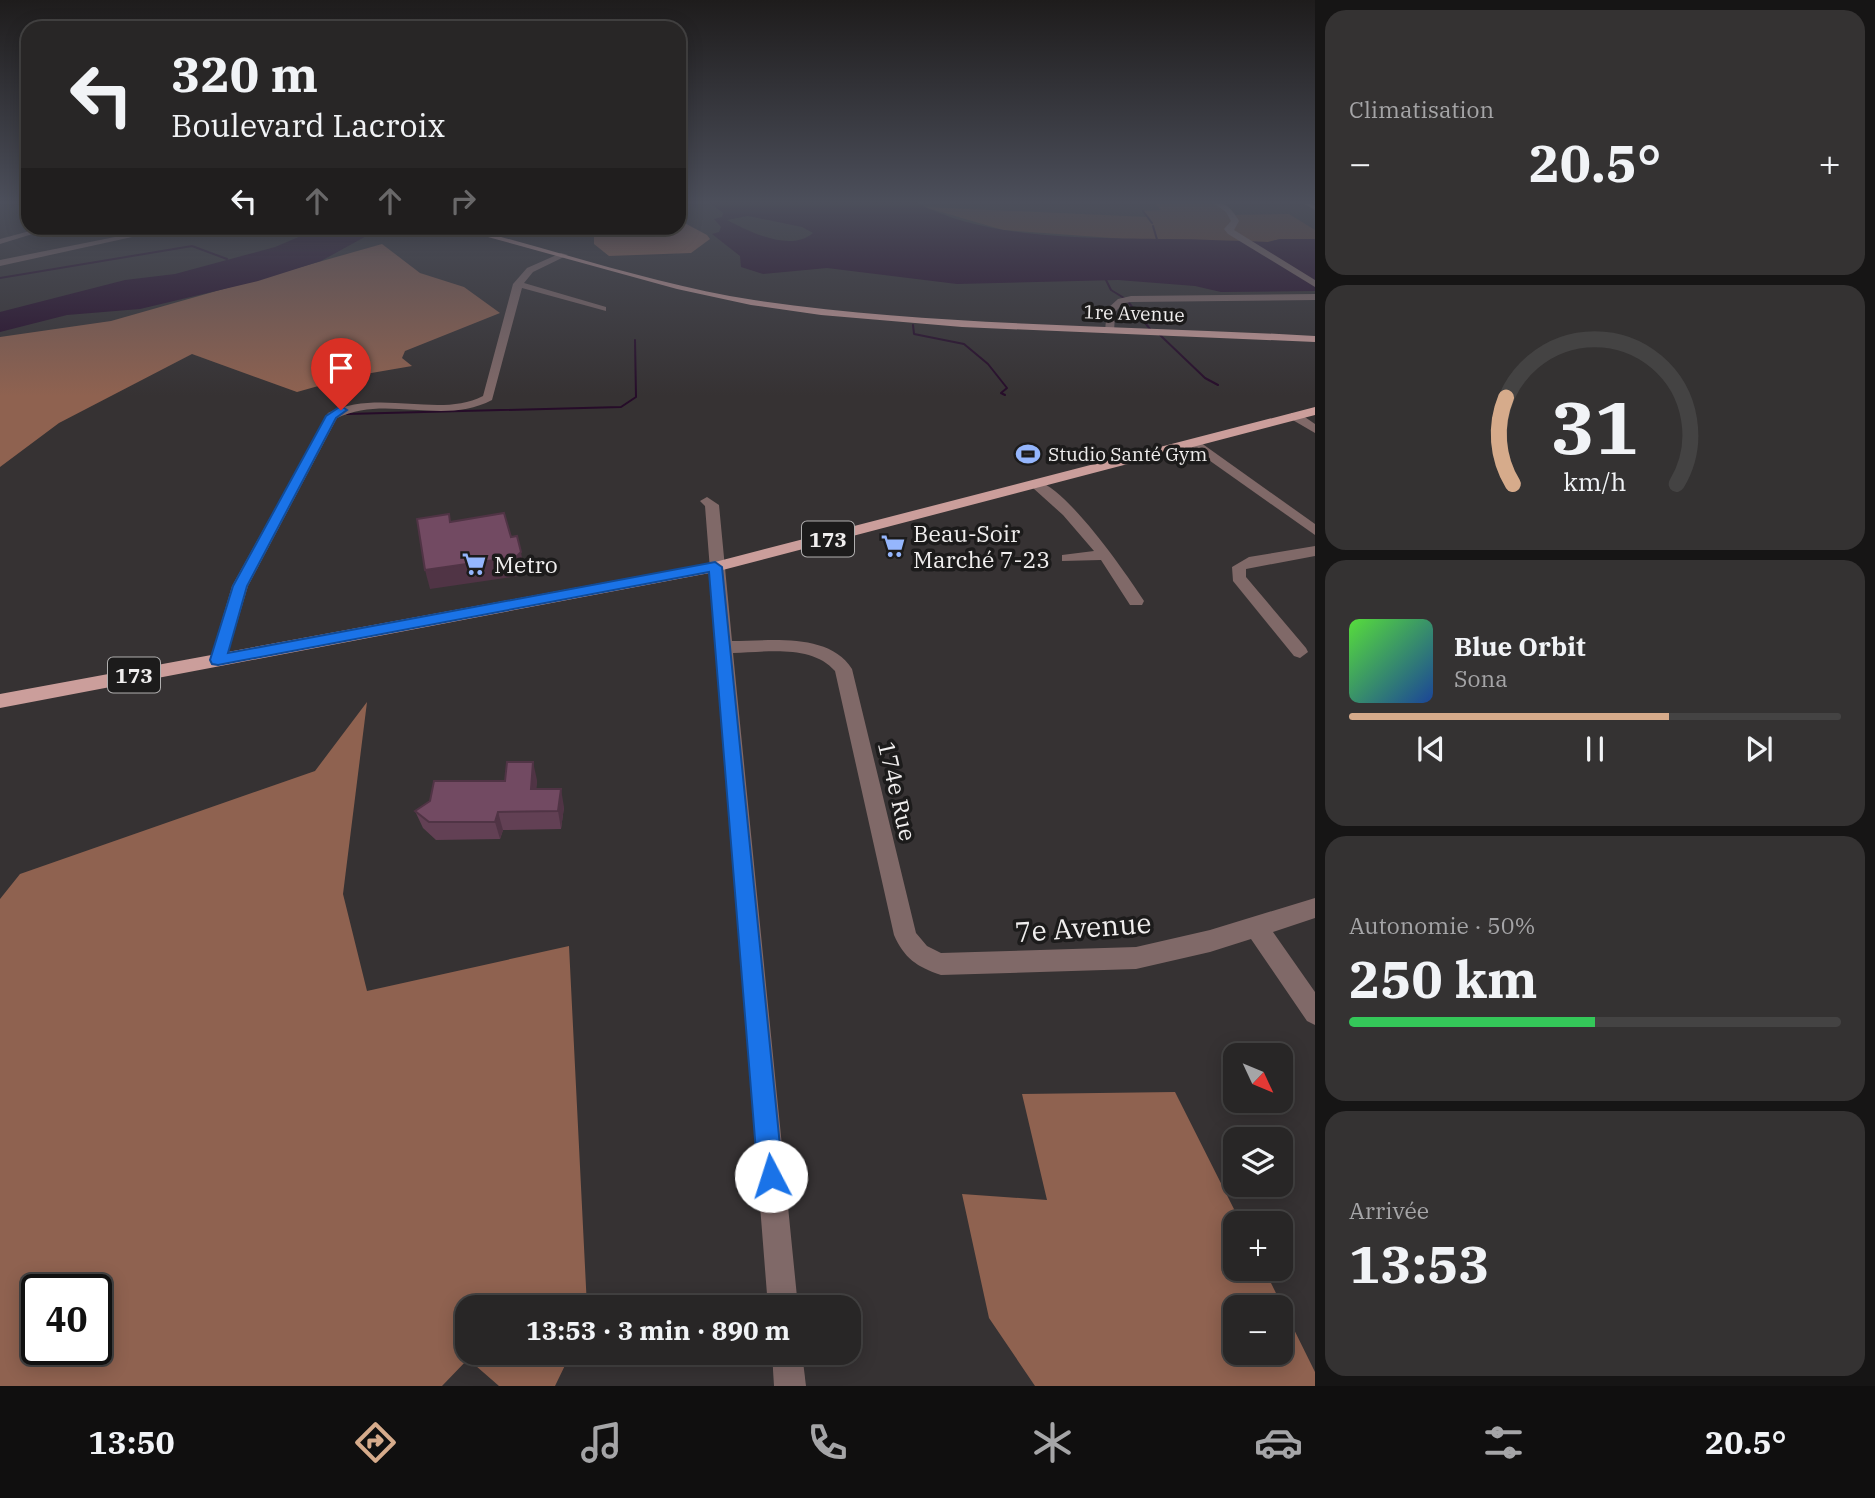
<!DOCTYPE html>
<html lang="fr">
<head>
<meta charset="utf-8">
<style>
  :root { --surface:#282626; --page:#343232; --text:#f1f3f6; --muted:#a5a5a7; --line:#444343; --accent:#d6ab8b }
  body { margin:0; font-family:"IBM Plex Serif",serif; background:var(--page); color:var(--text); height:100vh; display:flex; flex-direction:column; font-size:26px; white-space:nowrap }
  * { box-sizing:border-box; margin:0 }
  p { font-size:23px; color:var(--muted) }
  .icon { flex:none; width:38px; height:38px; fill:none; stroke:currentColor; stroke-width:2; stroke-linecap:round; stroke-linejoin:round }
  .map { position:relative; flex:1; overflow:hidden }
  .details { display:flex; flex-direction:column; gap:10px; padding:10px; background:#161515; width:560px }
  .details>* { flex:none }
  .hud { position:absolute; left:21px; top:21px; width:665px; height:214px; border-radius:21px; box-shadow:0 4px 18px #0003,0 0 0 2px var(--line); background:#282626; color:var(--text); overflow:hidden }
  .needle { width:46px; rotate:134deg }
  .fabs { position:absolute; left:1223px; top:1043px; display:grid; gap:14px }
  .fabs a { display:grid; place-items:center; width:70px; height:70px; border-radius:14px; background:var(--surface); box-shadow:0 4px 18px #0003,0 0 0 2px var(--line); font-size:35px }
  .speed { position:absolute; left:21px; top:1274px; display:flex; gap:14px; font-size:35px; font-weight:700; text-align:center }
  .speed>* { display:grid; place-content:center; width:91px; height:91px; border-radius:50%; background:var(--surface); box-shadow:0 4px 18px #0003,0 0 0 2px var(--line); line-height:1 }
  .speed .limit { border:4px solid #111; border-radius:10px; background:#fff; color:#111 }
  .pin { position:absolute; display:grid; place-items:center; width:60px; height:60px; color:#fff; margin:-72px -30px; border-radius:50% 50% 50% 0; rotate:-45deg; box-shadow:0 0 7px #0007 }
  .pin .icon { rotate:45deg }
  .me { position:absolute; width:77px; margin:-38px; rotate:355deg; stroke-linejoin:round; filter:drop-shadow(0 0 5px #0008) }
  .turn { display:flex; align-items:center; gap:24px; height:147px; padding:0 35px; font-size:32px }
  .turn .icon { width:91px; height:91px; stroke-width:2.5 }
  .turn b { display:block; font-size:49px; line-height:60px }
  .lanes { display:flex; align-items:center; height:66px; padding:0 35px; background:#0003; justify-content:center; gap:35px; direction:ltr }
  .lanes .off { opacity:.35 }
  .big { font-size:52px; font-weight:800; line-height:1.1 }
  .details .tile { flex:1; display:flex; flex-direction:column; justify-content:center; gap:10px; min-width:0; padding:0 24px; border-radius:21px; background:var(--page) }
  .details .dial { align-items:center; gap:0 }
  .dial svg { height:182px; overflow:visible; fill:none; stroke:var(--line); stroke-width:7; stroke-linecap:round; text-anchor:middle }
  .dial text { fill:var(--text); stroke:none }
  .song { display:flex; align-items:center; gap:21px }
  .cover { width:84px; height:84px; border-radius:10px; background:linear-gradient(135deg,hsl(110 70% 55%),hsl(220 70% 35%)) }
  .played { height:7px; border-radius:4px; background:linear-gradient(90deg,var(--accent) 65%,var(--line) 65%) }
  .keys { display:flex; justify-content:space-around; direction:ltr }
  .heat { display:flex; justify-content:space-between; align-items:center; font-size:38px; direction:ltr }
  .charge { height:10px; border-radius:5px; background:linear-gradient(90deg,#34c759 50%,var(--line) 0) }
  .trip { position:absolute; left:455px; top:1295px; width:406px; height:70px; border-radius:21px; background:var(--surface); box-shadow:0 4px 18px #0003,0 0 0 2px var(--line); font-weight:800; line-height:70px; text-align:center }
  .dock { display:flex; height:112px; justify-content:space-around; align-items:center; background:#100f0f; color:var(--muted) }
  .dock .icon { width:49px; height:49px }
  .dock .current { color:var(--accent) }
  .dock b { font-size:32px; color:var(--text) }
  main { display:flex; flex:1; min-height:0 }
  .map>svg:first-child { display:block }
  .green { fill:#654132 }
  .forest { fill:#8f6250; fill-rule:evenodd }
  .water { fill:#260c29; fill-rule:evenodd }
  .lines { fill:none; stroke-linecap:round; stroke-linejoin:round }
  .stream { stroke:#260c29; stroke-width:2 }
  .minor { fill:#806968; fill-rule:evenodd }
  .major { fill:#cb9e9b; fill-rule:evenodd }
  .wall { fill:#624054 }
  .shaded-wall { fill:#503445 }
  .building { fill:#724a62; stroke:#503445; stroke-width:2 }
  .route { fill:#1a73e8; stroke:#114b97; stroke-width:2 }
  .labels { text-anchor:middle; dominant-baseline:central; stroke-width:7; stroke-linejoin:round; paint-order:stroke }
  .far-street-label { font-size:19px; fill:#f0eeee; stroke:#1c1b1b }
  .far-poi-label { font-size:19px; fill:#f0eeee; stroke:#1c1b1b; text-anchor:start }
  .shield { fill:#1c1b1b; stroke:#b0afaf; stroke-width:2 }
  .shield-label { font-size:21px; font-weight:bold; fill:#f0eeee }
  .poi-label { font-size:23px; fill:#f0eeee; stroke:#1c1b1b; text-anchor:start }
  .street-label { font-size:23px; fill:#f0eeee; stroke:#1c1b1b }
  .near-street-label { font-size:28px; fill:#f0eeee; stroke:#1c1b1b }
</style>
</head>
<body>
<main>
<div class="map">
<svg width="1315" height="1386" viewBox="0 0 1315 1386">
  <rect width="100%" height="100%" fill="#363233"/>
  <polygon class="green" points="1153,202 1215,202 1232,215 1289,214 1315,230 1315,239 1280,239 1268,242 1126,239 1003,230 924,207 1148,217 1143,211 1161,210"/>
  <g class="forest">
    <polygon points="679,220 707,235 710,239 691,253 609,256 594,244 594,228 679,228"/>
    <polygon points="382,244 420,273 464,287 500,313 405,351 402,358 412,366 354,376 297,392 192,354 59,423 0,467 0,337 111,321"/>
    <path d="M367,702l-24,192 24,97 202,-45 18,361h-120v46h104l-16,33h-56l-31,-27 -26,27h-442v-487l20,-25 295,-103zM37,1290h59v59h-59z"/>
    <path d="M1175,1092l66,131h-5v46h28l51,103v14h-280l-46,-68 -27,-124 85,6 -25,-106zM1236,1307h45v46h-45z"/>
  </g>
  <g class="water">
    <path d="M709,202h207c67,38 176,36 251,37 34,0 68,2 101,3l12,-3h35v52l-94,1 -26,-6 -77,-6 -161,4 -130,-16 -64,6 -22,-7 -1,-11 -28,-22 7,-2 2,-5 -7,-8 8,-2 1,-4zM748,216l54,11 11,6c-24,20 -64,-2 -86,-13z"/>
    <polygon points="320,228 381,228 321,261 258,281 140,309 67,315 0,332 0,312 125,280 175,274 275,247"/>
  </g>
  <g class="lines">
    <g class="stream">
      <polyline points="1143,211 1152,223"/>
      <polyline points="1153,226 1158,243"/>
      <polyline points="0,278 192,246 227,259"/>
      <polyline points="1106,280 1111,290 1124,298"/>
      <polyline points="1129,303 1150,329"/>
      <polyline points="913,325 914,334 964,344 988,364 1007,388 1001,393 1005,395"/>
      <polyline points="1160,335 1205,378 1218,385"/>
      <polyline points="347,414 621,407 636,397 635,340"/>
    </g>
    <g class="minor">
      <polygon points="19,202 28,202 28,205 19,204"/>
      <path d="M1212,202c14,0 20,7 27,19l-5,9 81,50v7l-87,-53 -4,-5 7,-8 -5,-9z"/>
      <polygon points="1301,202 1315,205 1315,210"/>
      <polygon points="41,228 52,228 0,244 0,239"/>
      <polygon points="160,228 173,228 0,266 0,260"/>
      <path d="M561,253l7,2 -35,17 -9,11 82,24v4l-84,-23 -30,112c-49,26 -106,-6 -155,18l-89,168 -22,74 -8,6 -6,-2 -2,-4 22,-74 96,-173c52,-25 110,6 155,-17l30,-112 14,-16z"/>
      <polygon points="1315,294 1315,300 1131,302 1124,303 1115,312 1114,333 1105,331 1107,309 1118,299 1131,296"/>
      <polygon points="1291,413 1299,413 1315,424 1315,433 1291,419"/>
      <polygon points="1189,440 1197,440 1315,524 1315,535 1189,446"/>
      <path d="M1038,481c31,10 88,92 106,120l-2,4h-12l-29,-45 -39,1v-6l32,-4 -31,-36 -30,-27 -2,-3z"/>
      <path d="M707,497l12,8 13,136c37,0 97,-9 120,28l64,264 11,13 14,7 195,-6 74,-17 105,-32v20l-42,14 42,60v33l-8,-4 -56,-82 -41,13 -74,17 -195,6c-24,-8 -37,-17 -47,-40l-59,-264c-23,-27 -69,-19 -102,-18l65,654h-30l-63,-801 -5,-5z"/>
      <polygon points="1315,546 1315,556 1246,569 1246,577 1306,648 1308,652 1300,658 1294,656 1233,581 1232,567 1249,557"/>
      <polygon points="772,1353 802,1353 806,1386 774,1386"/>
    </g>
    <g class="major">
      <path d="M455,228h12c95,24 190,57 287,72 186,27 374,25 561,36v6l-353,-15 -141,-12 -70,-10 -74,-16z"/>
      <polygon points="1315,407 1315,415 715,572 0,708 0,694 715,562"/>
    </g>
  </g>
  <polygon class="wall" points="537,780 536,789 564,807 561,829 503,830 500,839 436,840 423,828 415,811"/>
  <g class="shaded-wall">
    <polygon points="521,552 524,571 519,576 430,589 425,570"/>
    <polygon points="533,762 537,780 535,807 531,789"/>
    <polygon points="561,789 564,807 561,829 558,811"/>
    <polygon points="498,812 503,830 500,839 495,822"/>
  </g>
  <g class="building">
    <polygon points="504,513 511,537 517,536 521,552 516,557 425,570 417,519 449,514 450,522"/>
    <polygon points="507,762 533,762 531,789 561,789 558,811 498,812 495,822 429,822 415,811 430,801 434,781 505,781"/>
  </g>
  <linearGradient id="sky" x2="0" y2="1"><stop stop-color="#1e1c1c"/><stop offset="0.51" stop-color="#4c4f5b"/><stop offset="1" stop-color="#4c4f5b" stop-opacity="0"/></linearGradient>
  <rect width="1315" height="396" fill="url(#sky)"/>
  <polygon class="route" points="341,406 347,410 336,418 247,586 228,653 715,562 722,567 783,1176 779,1184 771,1188 762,1184 758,1176 709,572 218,665 212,664 210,660 233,586 326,416"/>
  <defs>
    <g id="stadium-bare" transform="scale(1.89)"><path d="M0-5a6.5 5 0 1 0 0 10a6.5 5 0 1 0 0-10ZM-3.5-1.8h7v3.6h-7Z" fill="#95b6fd" stroke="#1c1b1b" stroke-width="2.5" paint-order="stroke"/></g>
    <g id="supermarket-bare" transform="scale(1.89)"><path d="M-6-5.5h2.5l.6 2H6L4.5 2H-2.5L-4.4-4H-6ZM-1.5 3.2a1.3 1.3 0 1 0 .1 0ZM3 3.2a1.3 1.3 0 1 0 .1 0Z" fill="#95b6fd" stroke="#1c1b1b" stroke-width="2.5" paint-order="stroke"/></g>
  </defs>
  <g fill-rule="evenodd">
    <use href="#stadium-bare" x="1028" y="454"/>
    <use href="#supermarket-bare" x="893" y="546"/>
    <use href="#supermarket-bare" x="474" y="564"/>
  </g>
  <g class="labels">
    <g class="far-street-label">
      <text transform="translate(1134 313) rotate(2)">1re Avenue</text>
    </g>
    <g class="far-poi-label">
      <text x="1048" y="454">Studio Santé Gym</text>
    </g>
    <g class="shield">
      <rect x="802" y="521.5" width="52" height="35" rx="5"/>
      <rect x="108" y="657.5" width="52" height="35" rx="5"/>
    </g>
    <g class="shield-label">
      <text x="828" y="539">173</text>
      <text x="134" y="675">173</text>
    </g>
    <g class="poi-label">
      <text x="913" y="533">Beau-Soir<tspan x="913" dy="26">Marché 7-23</tspan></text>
      <text x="494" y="564">Metro</text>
    </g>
    <g class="street-label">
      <text transform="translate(898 791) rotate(77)">174e Rue</text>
    </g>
    <g class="near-street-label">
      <text transform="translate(1083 927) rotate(-4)">7e Avenue</text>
    </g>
  </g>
</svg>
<div class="fabs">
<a><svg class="needle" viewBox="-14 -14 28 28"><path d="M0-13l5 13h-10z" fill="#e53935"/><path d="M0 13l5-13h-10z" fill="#a5a5a7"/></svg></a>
<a><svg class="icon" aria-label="layers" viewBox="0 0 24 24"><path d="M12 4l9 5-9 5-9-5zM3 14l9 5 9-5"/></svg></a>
<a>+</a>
<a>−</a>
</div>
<div class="speed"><div class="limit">40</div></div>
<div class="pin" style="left:341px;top:410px;background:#d93025"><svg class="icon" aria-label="arrive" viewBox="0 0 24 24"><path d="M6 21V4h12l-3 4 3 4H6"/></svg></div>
<svg class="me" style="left:771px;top:1176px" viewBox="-20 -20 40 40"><circle r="19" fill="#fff"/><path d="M0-13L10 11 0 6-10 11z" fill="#1a73e8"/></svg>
<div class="trip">13:53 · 3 min · 890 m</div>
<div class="hud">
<div class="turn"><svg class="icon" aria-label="left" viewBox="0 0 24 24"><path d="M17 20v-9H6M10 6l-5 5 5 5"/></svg><div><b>320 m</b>Boulevard Lacroix</div></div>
<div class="lanes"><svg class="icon" aria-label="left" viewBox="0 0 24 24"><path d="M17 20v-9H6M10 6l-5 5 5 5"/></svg><svg class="icon off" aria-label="ahead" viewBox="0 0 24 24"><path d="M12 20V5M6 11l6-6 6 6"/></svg><svg class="icon off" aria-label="ahead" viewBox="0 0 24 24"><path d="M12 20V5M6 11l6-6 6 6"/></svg><svg class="icon off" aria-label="right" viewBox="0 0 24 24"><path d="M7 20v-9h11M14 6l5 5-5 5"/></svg></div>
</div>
</div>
<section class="details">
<div class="tile"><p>Climatisation</p>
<div class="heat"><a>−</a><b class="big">20.5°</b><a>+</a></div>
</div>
<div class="tile dial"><svg viewBox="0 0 100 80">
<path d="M14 69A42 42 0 1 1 86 69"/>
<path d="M14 69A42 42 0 0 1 11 31" stroke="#d6ab8b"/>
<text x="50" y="56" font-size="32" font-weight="700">31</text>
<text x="50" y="72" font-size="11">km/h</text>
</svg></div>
<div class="tile">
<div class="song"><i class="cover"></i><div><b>Blue Orbit</b><p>Sona</p></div></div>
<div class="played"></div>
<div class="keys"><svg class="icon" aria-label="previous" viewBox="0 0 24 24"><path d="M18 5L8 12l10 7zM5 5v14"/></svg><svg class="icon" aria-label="pause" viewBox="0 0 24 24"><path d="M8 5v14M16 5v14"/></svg><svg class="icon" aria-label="next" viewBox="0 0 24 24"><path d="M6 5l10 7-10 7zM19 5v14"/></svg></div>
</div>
<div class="tile"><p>Autonomie · 50%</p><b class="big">250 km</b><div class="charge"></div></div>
<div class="tile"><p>Arrivée</p><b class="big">13:53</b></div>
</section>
</main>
<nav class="dock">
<b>13:50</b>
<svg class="icon current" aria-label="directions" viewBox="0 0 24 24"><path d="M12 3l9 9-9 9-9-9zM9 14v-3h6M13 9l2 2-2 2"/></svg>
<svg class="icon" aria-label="music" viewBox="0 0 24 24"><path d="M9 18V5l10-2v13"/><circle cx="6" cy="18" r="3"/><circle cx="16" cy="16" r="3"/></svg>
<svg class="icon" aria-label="phone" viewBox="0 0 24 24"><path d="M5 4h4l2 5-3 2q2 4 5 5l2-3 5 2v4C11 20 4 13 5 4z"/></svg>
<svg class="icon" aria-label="climate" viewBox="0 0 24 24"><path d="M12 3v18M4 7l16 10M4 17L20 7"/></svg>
<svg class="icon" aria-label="car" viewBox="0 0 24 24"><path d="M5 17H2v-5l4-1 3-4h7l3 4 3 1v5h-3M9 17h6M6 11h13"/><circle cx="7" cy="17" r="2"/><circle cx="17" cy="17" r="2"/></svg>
<svg class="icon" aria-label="filters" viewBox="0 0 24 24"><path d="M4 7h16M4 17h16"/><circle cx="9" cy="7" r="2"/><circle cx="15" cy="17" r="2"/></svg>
<b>20.5°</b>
</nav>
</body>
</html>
